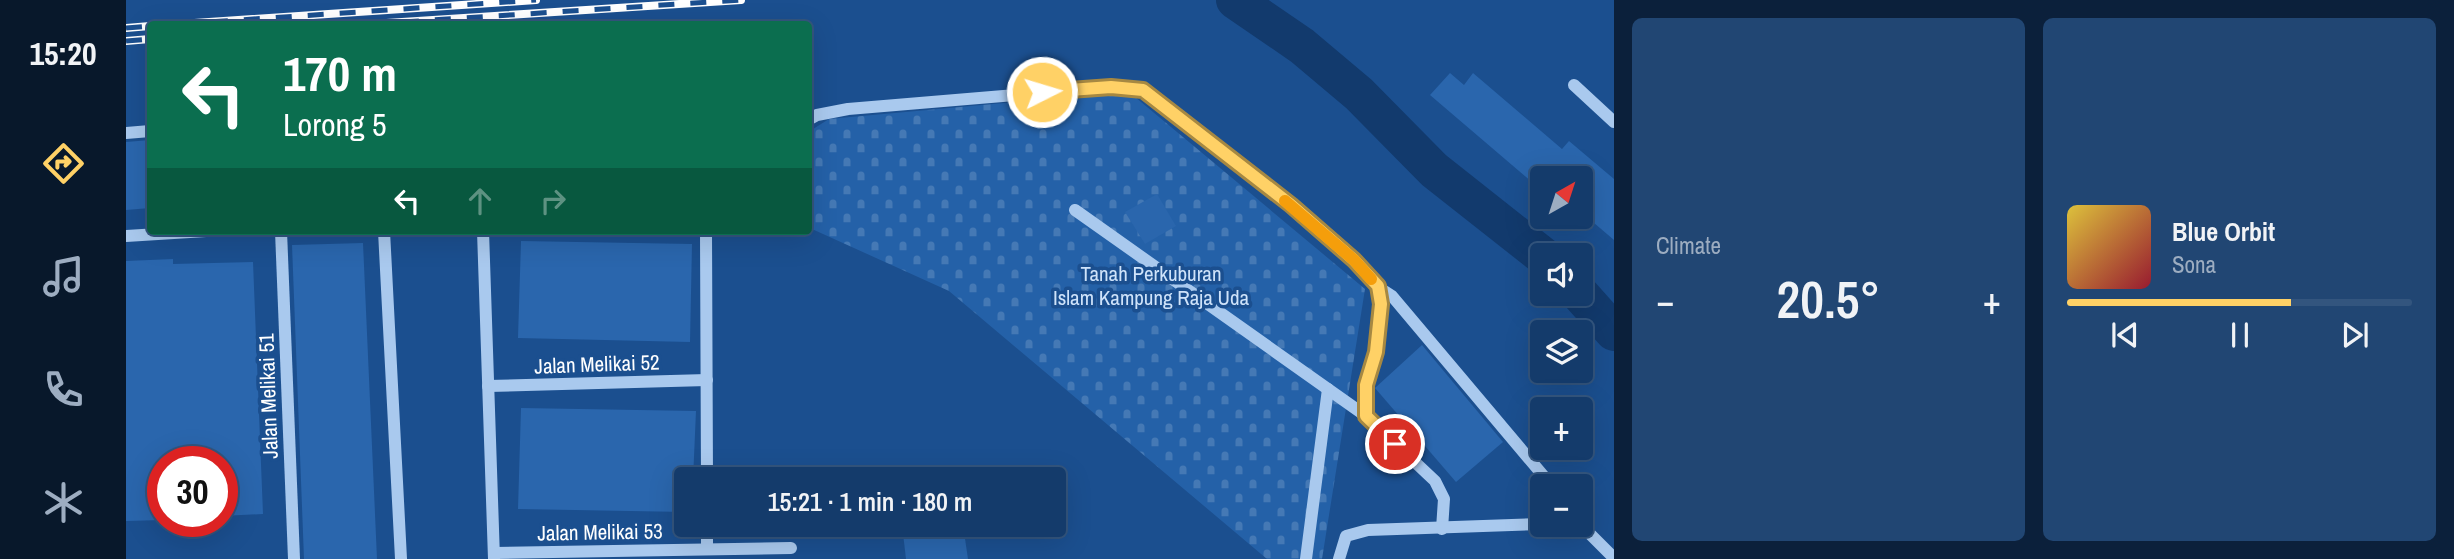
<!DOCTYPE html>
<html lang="en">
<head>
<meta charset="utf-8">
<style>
  :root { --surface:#143b6b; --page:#214673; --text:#f1f3f6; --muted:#9dadc1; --line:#33557e; --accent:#ffd166 }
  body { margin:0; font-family:"Archivo Narrow",sans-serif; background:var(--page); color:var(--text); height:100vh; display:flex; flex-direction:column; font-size:26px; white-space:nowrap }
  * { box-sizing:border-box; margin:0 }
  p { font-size:23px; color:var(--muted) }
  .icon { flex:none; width:38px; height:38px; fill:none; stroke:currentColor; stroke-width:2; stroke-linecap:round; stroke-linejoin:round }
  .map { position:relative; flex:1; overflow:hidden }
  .details { display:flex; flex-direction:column; gap:18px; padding:18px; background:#0b203b; width:840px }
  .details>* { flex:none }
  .banner { position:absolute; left:21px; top:21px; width:665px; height:214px; border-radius:7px; box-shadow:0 7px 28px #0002,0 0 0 2px var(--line); background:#0b6e4f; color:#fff; overflow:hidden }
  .needle { width:46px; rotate:39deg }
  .controls { position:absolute; left:1404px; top:166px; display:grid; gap:14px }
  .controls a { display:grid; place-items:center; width:63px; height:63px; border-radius:7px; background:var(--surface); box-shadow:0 7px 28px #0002,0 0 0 2px var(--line); font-size:35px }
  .speed { position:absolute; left:21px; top:446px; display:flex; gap:14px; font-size:35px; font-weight:700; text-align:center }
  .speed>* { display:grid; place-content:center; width:91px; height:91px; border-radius:50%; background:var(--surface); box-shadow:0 7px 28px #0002,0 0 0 2px var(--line); line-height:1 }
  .speed .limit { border:10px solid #d22; background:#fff; color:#111 }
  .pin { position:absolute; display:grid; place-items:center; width:60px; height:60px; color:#fff; margin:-30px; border:4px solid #fff; border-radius:50%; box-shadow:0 2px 7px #0007 }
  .me { position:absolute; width:77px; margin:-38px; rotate:85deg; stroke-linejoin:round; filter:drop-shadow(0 0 5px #0008) }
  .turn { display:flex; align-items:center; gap:24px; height:147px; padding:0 21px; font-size:32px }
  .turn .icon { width:91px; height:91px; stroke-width:2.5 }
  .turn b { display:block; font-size:49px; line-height:60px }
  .lanes { display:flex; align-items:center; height:66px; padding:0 21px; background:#0003; justify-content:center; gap:35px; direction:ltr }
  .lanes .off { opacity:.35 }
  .big { font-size:52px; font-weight:600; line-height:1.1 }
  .details .widget { flex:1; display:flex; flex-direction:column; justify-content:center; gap:10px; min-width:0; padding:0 24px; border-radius:10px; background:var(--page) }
  .song { display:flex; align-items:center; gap:21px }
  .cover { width:84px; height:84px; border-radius:10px; background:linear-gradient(135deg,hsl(50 70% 55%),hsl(350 70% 35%)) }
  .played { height:7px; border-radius:4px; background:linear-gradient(90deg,var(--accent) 65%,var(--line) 65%) }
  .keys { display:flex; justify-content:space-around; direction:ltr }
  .heat { display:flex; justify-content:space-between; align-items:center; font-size:38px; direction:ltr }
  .details .tiles { flex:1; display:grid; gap:18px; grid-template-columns:repeat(2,1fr) }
  .trip { position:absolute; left:548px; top:467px; width:392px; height:70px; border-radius:7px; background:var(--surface); box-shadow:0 7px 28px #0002,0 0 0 2px var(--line); font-weight:600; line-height:70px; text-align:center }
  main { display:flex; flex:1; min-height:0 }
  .dock { display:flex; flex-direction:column; width:126px; justify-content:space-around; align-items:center; background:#08182b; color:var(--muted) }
  .dock .icon { width:49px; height:49px }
  .dock .current { color:var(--accent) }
  .dock b { font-size:32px; color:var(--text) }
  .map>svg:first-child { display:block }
  .cemetery { fill:url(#cemetery-stones) }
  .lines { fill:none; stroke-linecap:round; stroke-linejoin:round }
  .river { stroke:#123a6d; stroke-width:38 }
  .building { fill:#2a66ad }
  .minor { stroke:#a9c9ee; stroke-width:12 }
  .rail-casing { stroke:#fff; stroke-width:8 }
  .rail { stroke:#1b4f8f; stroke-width:5; stroke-dasharray:16; stroke-linecap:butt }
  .route-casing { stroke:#a68842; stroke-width:18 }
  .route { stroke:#ffd166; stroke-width:12 }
  .slow { stroke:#f59e0b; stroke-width:12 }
  .labels { text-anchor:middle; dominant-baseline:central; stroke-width:7; stroke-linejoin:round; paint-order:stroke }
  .park-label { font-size:21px; fill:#cfe3fa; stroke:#1b4f8f }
  .street-label { font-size:21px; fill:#fff; stroke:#1b4f8f }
</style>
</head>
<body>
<main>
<nav class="dock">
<b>15:20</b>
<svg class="icon current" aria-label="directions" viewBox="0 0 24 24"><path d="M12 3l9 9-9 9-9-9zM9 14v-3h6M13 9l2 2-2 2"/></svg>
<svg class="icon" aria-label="music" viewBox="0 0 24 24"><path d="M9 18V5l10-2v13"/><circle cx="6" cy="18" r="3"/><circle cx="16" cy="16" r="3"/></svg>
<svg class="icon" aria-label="phone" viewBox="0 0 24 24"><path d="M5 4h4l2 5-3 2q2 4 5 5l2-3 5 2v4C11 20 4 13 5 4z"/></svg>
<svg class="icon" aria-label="climate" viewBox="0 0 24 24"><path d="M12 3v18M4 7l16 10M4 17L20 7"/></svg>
</nav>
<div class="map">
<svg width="1488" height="559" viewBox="0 0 1488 559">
  <defs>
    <pattern id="cemetery-stones" width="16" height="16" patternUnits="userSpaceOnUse" patternTransform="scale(1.75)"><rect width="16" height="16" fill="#2461a8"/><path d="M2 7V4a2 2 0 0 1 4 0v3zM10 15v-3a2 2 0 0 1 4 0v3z" fill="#4579b5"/></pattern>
  </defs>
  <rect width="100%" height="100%" fill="#1b4f8f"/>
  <polygon class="cemetery" points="988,93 1009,97 1239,289 1196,559 1141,559 823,291 686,229 682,137 684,131 703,119"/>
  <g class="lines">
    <g class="river">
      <polyline points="1109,0 1176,46 1233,94 1308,170 1417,256"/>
      <polyline points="1454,294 1488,332"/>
    </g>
  </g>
  <g class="building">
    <polygon points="1324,73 1338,85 1347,73 1436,149 1443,141 1488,179 1488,240 1454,211 1454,178 1411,178 1407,183 1304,95"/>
    <polygon points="24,140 24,208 0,210 0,142"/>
    <polygon points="1031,194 1050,226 1019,244 999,212"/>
    <polygon points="395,241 566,244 564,342 392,338"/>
    <polygon points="237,243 251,559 178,559 166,245"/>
    <polygon points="47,259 47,264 127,262 137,514 96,516 96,462 37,462 37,520 0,521 0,261"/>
    <polygon points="1296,345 1377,442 1330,482 1249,388"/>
    <polygon points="395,408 570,411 567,480 560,480 560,512 392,509"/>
    <polygon points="776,525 837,525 842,559 780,559"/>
  </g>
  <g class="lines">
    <g class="minor">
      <polyline points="1448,85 1488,122"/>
      <polyline points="682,120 691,115 722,109 985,87 1017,90 1165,205 1228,260 1252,287 1255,304 1250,352 1240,385 1240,416"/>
      <polyline points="0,133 24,131"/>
      <polyline points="949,210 1240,416 1309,481 1318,499 1316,529"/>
      <polyline points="155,231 168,559"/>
      <polyline points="258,231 275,559"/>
      <polyline points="357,231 368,559"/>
      <polyline points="580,231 581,480"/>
      <polyline points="0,236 80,231"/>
      <polyline points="1252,287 1266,296 1426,486"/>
      <polyline points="362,386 581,380"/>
      <polyline points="1454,524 1488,558"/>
      <polyline points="581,525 581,549"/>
      <polyline points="368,553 665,548"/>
      <polyline points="1180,559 1202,389"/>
      <polyline points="1213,559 1220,536 1242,530 1416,524"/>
    </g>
    <g class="rail-casing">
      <g id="rail">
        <polyline points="54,24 410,0"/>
        <polyline points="245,24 615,0"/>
        <polyline points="0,28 24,26"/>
        <polyline points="0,41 24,39"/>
      </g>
    </g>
    <use href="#rail" class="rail"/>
  </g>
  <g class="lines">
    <g class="route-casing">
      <polyline id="route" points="916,92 985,87 1017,90 1165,205 1228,260 1252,286 1255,304 1250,352 1240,385 1240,416 1269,444"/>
    </g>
    <use href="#route" class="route"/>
    <polyline class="slow" points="1159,201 1228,260 1245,279"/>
  </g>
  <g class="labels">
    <g class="park-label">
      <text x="1025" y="273">Tanah Perkuburan<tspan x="1025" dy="24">Islam Kampung Raja Uda</tspan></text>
    </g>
    <g class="street-label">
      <text transform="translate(471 364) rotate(-2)">Jalan Melikai 52</text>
      <text transform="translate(142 396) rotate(-92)">Jalan Melikai 51</text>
      <text transform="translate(474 532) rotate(-1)">Jalan Melikai 53</text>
    </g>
  </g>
</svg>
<div class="controls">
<a><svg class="needle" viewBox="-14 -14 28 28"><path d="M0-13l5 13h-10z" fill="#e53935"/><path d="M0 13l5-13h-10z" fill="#9dadc1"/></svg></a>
<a><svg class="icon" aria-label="sound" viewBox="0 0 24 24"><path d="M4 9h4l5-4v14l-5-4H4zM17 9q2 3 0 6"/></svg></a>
<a><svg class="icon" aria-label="layers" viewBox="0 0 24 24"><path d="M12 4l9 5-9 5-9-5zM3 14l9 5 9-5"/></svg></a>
<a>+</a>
<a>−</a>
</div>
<div class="speed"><div class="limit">30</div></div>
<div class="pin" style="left:1269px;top:444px;background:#d93025"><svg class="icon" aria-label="arrive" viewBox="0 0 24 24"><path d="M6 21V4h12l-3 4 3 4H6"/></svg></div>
<svg class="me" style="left:916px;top:92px" viewBox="-20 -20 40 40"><circle r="17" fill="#ffd166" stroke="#fff" stroke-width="3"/><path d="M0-11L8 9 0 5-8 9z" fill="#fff"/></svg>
<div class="trip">15:21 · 1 min · 180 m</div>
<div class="banner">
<div class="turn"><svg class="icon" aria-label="left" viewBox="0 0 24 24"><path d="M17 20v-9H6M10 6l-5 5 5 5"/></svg><div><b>170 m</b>Lorong 5</div></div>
<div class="lanes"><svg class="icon" aria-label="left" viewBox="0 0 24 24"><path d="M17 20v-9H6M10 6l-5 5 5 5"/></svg><svg class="icon off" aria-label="ahead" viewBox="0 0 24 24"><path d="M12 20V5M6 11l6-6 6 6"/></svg><svg class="icon off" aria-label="right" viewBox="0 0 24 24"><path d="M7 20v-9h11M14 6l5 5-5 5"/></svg></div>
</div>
</div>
<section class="details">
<div class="tiles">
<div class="widget"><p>Climate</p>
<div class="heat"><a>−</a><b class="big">20.5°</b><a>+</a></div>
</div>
<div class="widget">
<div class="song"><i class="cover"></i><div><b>Blue Orbit</b><p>Sona</p></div></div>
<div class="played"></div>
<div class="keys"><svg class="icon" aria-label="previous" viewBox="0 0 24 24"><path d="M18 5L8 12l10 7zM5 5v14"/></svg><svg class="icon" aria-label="pause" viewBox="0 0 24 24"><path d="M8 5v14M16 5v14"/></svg><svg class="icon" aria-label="next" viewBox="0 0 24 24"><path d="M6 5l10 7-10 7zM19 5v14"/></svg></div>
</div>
</div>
</section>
</main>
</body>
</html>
